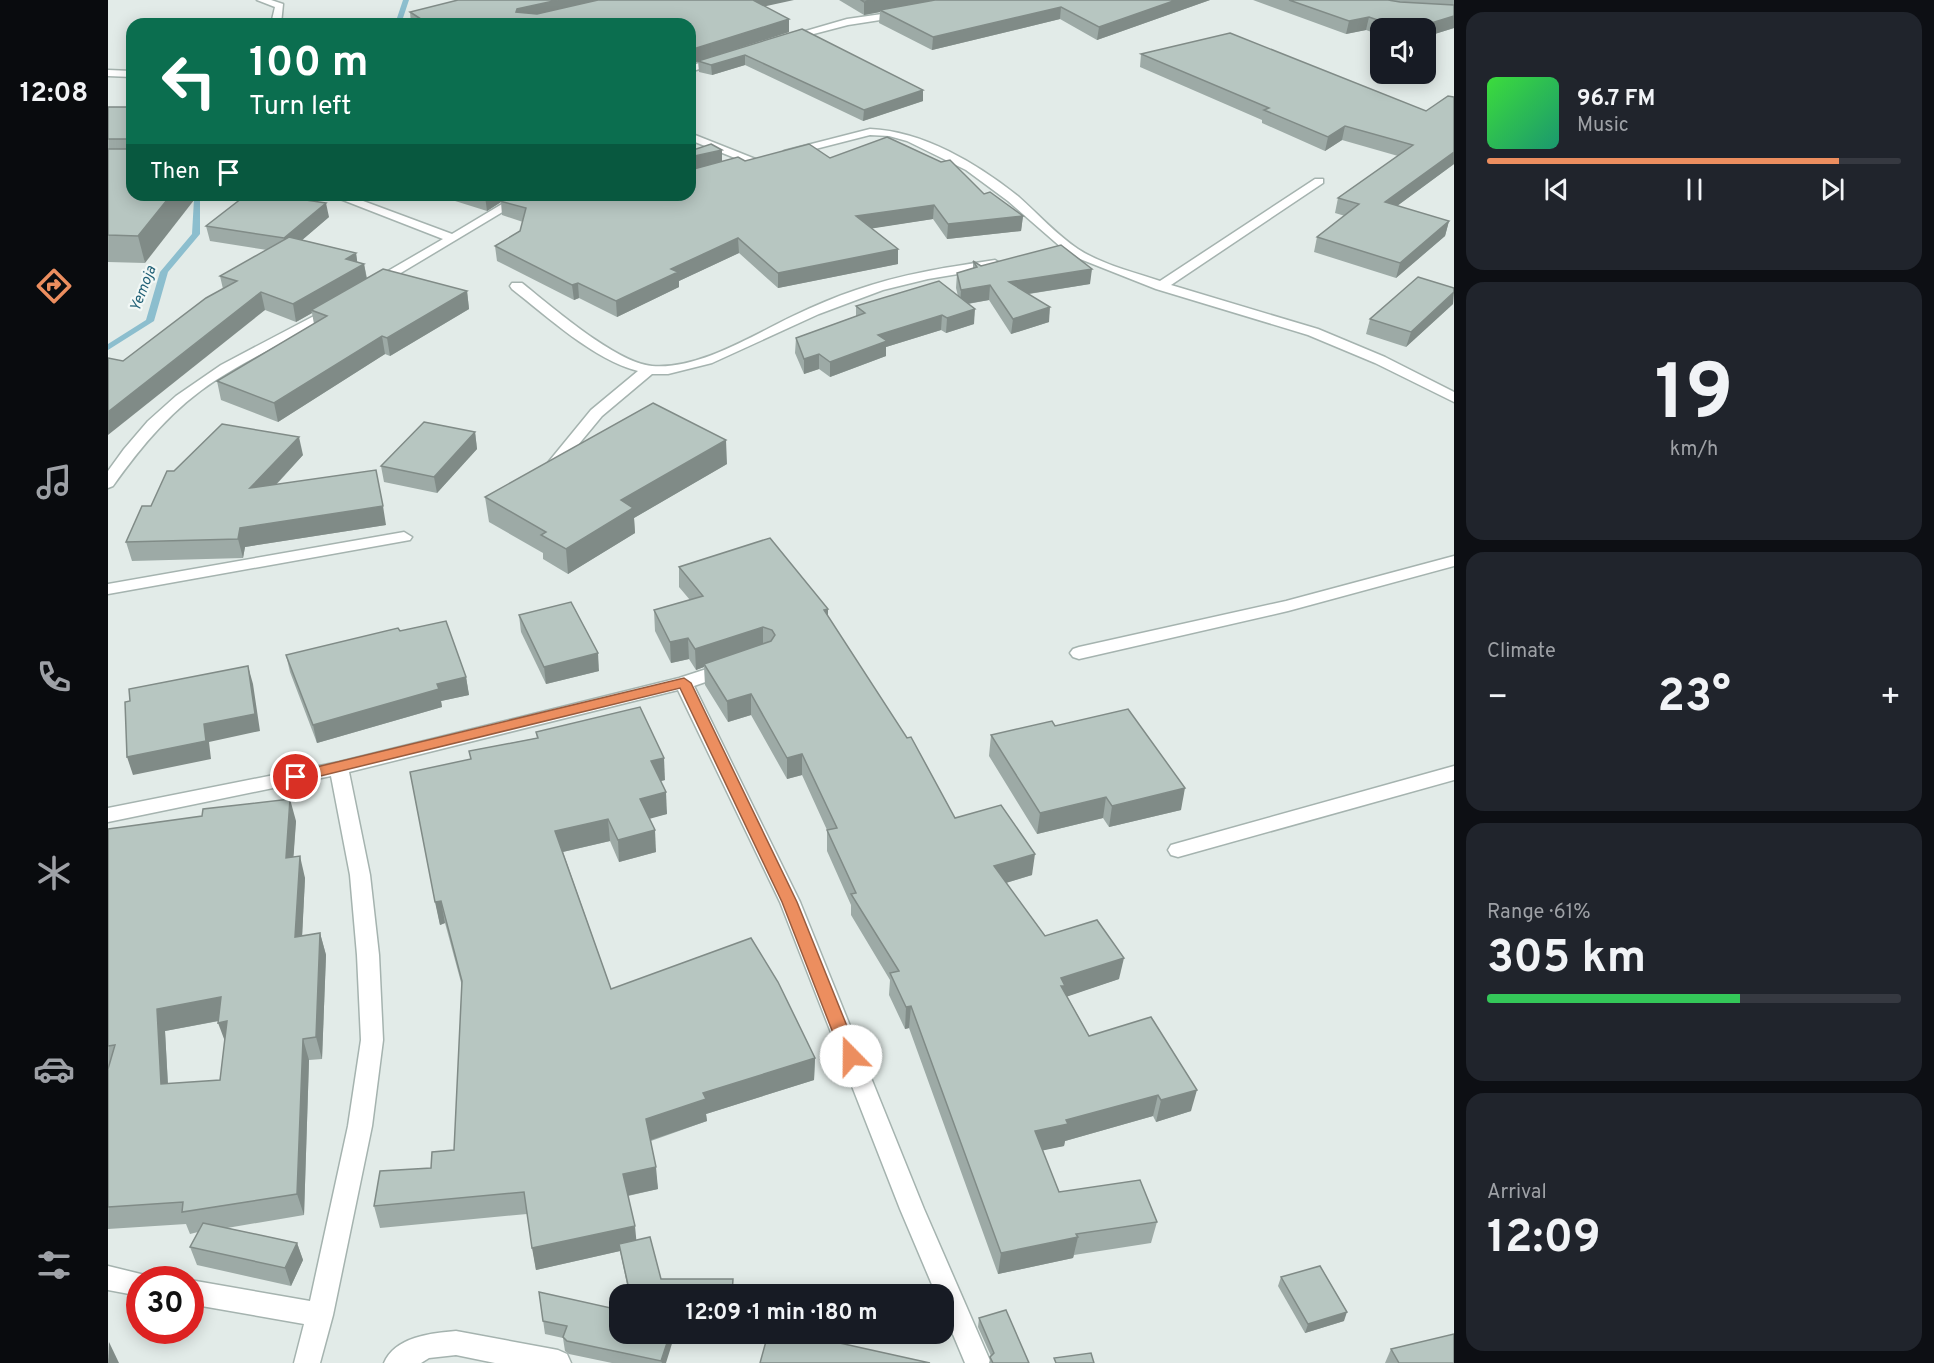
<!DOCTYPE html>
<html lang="en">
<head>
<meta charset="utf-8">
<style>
  :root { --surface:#171b24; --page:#20242c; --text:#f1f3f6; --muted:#9ea1a6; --line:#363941; --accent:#ec8e5f }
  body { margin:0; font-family:Overpass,sans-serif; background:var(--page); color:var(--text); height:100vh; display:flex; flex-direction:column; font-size:22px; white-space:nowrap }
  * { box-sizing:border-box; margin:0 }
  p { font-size:20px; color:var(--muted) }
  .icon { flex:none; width:33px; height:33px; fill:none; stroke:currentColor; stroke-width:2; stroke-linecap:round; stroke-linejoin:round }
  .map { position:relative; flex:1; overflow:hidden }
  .panel { display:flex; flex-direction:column; gap:12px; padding:12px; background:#0d0f14; width:480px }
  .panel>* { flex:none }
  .hud { position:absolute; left:18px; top:18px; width:570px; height:183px; border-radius:18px; box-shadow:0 3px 15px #0003; background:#0b6e4f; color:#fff; overflow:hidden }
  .tools { position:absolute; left:1262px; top:18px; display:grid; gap:12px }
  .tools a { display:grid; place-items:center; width:66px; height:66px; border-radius:12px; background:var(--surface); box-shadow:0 3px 15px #0003; font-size:30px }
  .speed { position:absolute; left:18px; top:1266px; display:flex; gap:12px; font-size:30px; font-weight:700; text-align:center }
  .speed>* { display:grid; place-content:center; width:78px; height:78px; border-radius:50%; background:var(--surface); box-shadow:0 3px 15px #0003; line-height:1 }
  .speed .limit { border:9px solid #d22; background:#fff; color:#111 }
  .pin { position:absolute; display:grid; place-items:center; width:51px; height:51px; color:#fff; margin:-26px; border:3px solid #fff; border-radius:50%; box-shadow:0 2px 6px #0007 }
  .me { position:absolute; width:66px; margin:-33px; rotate:338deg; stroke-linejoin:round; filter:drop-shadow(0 0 4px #0008) }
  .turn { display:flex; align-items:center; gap:21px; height:126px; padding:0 24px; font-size:27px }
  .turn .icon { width:78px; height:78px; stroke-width:2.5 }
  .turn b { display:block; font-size:42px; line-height:51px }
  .then { display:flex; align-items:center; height:57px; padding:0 24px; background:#0003; gap:12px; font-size:22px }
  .big { font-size:45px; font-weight:700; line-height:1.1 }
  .panel .widget { flex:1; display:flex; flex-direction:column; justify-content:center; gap:9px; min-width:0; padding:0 21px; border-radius:18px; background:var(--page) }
  .panel .dial { align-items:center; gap:0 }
  .dial b { font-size:78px; line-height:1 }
  .song { display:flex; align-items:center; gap:18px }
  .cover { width:72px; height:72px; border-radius:9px; background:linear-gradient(135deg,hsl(120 70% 55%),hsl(160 70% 35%)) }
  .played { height:6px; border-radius:3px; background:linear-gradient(90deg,var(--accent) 85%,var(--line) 85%) }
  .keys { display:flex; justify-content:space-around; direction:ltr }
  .heat { display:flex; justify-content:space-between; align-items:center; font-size:33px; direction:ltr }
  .charge { height:9px; border-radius:4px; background:linear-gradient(90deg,#34c759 61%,var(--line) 0) }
  .trip { position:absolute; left:501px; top:1284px; width:345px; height:60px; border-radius:18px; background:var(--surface); box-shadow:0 3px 15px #0003; font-weight:700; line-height:60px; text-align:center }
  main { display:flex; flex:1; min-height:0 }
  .dock { display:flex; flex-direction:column; width:108px; justify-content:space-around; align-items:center; background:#090b0e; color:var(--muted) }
  .dock .icon { width:42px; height:42px }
  .dock .selected { color:var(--accent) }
  .dock b { font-size:27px; color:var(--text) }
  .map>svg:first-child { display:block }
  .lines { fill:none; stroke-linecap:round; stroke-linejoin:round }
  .stream { fill:#8cbece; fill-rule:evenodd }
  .minor-casing { stroke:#a5b3af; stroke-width:3 }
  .minor { fill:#fff; fill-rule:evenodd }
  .wall { fill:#9daaa6; fill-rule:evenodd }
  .shaded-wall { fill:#808b87 }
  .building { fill:#b7c6c1; stroke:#808b87; stroke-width:1.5; fill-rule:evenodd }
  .route { fill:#ec8e5f; stroke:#995c3e; stroke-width:1.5 }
  .labels { text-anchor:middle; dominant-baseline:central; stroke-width:4.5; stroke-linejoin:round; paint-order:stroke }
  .far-water-label { font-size:15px; font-style:italic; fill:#1f5f75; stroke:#f2f8f6 }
</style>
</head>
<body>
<main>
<nav class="dock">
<b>12:08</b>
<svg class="icon selected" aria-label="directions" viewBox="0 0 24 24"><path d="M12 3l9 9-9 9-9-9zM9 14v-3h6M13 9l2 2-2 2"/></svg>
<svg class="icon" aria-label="music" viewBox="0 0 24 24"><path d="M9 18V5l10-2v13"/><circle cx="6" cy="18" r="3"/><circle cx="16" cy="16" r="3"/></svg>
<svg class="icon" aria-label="phone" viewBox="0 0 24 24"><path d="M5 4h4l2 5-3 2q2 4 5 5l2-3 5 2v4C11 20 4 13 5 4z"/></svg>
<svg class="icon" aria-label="climate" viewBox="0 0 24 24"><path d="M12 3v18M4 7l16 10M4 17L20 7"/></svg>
<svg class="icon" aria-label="car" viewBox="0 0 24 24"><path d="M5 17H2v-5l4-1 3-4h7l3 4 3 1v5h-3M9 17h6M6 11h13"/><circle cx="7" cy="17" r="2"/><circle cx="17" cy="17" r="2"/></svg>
<svg class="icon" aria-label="filters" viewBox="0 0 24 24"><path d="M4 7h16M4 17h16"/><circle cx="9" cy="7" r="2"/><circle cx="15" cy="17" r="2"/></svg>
</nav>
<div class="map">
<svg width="1346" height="1363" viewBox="0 0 1346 1363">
  <rect width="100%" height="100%" fill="#e2ebe8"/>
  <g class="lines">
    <g class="stream">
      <polygon points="295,0 301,0 293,24 287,24"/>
      <polygon points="90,195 97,195 92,200 92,234 60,272 46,321 0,350 0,344 38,320 52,272 84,234 86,199"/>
    </g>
    <g class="minor-casing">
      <g id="minor">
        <polygon points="149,0 163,0 175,4 173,24 163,24 167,7"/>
        <polygon points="795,11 798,12 798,16 740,25 675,42 670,39 739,19"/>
        <polygon points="612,56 616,57 616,61 582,72 582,66"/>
        <polygon points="0,70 24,71 24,77 0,76"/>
        <path d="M762,129c53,2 108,35 149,68 19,17 38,38 59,52 23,15 55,23 82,32l155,-102h8v4l-152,102 147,44 67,28 69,35v10l-79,-39 -67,-28 -152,-46 -86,-34 -62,-54 -42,-31 -59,-29 -18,-5 -19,-1 -82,21 -6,-3 2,-2z"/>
        <polygon points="582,133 650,160 652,162 646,165 642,164 582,140"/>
        <polygon points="222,195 239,195 344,234 409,195 423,195 266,289 259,285 261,282 335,239"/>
        <path d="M887,260l6,4 -1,3 -72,12 -45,11 -64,24 -107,49 -44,11h-16l-50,42 -43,52 -5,2 -8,-5 45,-55 47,-39c-44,-11 -90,-54 -126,-82l-2,-3 2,-3h10c29,23 94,80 130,83 46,4 101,-31 141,-50 21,-10 42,-19 63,-26 45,-16 92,-23 139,-30z"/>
        <path d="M225,306l7,4 -2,3c-40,23 -83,42 -122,67 -43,28 -74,65 -103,106l-5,2v-17l16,-22 24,-28 28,-25 45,-31z"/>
        <polygon points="296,532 304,537 302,540 0,594 0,584"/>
        <polygon points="1346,556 1346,566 1180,611 971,659 965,657 962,653 965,649 971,647 1178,601"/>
        <polygon points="620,662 626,664 629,668 626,672 586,686 692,902 816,1209 883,1363 857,1363 836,1313 836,1294 828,1294 792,1209 672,902 570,690 241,772 262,875 271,955 275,1040 264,1126 225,1315 212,1363 186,1363 196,1324 82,1304 82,1280 202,1301 240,1126 253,1040 249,955 242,875 223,776 0,822 0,808 231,762 571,678"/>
        <polygon points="1346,766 1346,780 1070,857 1063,855 1060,850 1063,845 1070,843"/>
        <polygon points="0,1266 41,1276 43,1280 32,1280 32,1296 0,1290"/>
        <path d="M348,1331l102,19 9,4 4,9h-76l-39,-8 -27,3 -8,5h-37c11,-26 47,-30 72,-32z"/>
      </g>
    </g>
    <use href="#minor" class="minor"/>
  </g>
  <g class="wall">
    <polygon points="731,0 1102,0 989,40 952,19 824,50 771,23 772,12 756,15"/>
    <polygon points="1145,0 1346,0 1346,28 1317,37 1317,28 1272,28 1272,35 1258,30 1238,34"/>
    <polygon points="657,7 681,19 681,32 582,64 582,24 303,24 302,12"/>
    <polygon points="694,29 815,101 755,121 637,65 604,75 591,72 590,61"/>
    <polygon points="1033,54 1318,111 1346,164 1289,206 1341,221 1337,236 1288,278 1206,252 1209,237 1237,216 1227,213 1230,198 1290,156 1234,140 1217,151 1154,123 1154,120 1032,67"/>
    <polygon points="0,107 24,107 37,263 0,262"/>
    <polygon points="614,150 614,161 722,158 876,194 915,216 913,231 839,239 825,219 764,228 790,264 670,288 631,253 571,281 571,287 509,317 471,298 466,300 389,261 387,246 412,231 415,222 394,215 393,202 379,211 328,195 582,195"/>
    <polygon points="221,217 194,240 248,253 249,262 256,264 259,278 359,291 361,309 282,356 277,354 170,422 113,400 109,381 206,324 204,313 188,322 157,310 15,361 115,289 112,276 159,250 102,241 98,226"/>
    <polygon points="865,261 873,266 982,284 921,294 941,322 903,334 881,300 860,304 866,324 838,333 833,330 778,347 778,356 722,377 711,369 696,374 687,353 688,338 748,316 748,306 850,296 848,288 849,273 865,268"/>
    <polygon points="1345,304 1298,347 1258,334 1262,319"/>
    <polygon points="367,432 369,449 329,493 276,482 273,466"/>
    <polygon points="195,455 168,485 278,525 137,547 135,558 24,561 18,542 43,506 66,471"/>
    <polygon points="619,464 526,518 527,533 460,574 435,559 435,553 381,522 377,497"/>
    <polygon points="571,567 720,609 720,617 847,818 924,875 898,883 937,936 1011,979 959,996 981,1036 1083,1111 1048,1122 1045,1116 957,1141 956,1146 934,1150 951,1192 1049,1222 1043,1243 966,1255 965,1258 890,1274 801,1028 797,1029 781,995 782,980 743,915 743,905 719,851 719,830 694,775 679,779 643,715 620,722 597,685 596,667 588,670 581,659 563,663 547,631 546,610 582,600 571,587"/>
    <polygon points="411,615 491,671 438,684 413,632"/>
    <polygon points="292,631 358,677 361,695 333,701 334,707 209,743 182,672 178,655"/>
    <polygon points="947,726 1073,810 1001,827 995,818 929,834 881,756 883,735"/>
    <polygon points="428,732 557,780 553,781 559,814 541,818 548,852 511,862 502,841 455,852 503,989 707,1058 706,1080 598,1114 599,1121 543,1141 550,1189 520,1196 528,1240 553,1279 625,1279 625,1294 521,1294 512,1251 428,1270 419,1214 272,1228 266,1206 323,1168 346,1150 354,986 337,923 332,925 302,772 363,760 361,751 429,738"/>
    <path d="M188,821l-3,36 12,21 -3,58 18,-3 6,22 -4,104 -13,1 -5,155 -77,13 70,15 6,17 -12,26 -94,-21 -7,-18 8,-15 -8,2 -4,-10 -78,5v-400zM111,1021l6,20 -5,39 -52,4 -3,-53z"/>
    <polygon points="1173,1277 1236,1321 1197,1333 1170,1286"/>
    <polygon points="431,1292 558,1363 504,1363 461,1354 457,1351 455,1338 437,1334"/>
    <polygon points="871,1318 921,1363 881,1363 883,1356 870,1327"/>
    <polygon points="1283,1349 1346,1363 1277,1363"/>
  </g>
  <g class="shaded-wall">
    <polygon points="450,0 506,0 411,22 408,12 409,9"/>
    <polygon points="641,0 686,0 641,10"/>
    <polygon points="768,0 837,0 772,10 772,12 756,15 756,2"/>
    <polygon points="1068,0 1102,0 989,40 991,27"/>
    <polygon points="953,7 952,19 824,50 825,37"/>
    <polygon points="1346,16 1346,28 1317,37 1317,28 1307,28"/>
    <polygon points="1261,17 1258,30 1238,34 1241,21"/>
    <polygon points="681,19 681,32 582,64 582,50"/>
    <polygon points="637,55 637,65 604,75 603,65"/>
    <polygon points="815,90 815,101 755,121 756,110"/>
    <polygon points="1237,126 1234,140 1217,151 1220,137"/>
    <polygon points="614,150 614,164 582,172 582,157"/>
    <polygon points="1346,152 1346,164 1274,217 1277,202"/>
    <polygon points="63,195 90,195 37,263 30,236"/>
    <polygon points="379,195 405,195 392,201 393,202 379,211 377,196"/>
    <polygon points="218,203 221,217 179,253 176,238"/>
    <polygon points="826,205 825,219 748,231 748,216"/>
    <polygon points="915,216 913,231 839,239 840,224"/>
    <polygon points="1341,221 1337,236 1288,278 1292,263"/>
    <polygon points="630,238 631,253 571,281 571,287 509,317 508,301 563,269"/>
    <polygon points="790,249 790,264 670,288 670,273"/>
    <polygon points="248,253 250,267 256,264 259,281 203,310 204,313 188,322 185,304 238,259"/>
    <polygon points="984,269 982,284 900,297 901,282"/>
    <polygon points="470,283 471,298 466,300 464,285"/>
    <polygon points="882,285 881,300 852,305 853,290"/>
    <polygon points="359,291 361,309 282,356 279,338"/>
    <polygon points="153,292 157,310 0,435 0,412"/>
    <polygon points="1346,292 1345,304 1298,347 1303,332"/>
    <polygon points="942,307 941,322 903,334 905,319"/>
    <polygon points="867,309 866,324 838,333 839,318"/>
    <polygon points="834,315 833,330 778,347 778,356 722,377 722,362 770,335"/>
    <polygon points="274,336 277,354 170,422 166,403"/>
    <polygon points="711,354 711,369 696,374 696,359"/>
    <polygon points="367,432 369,449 329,493 326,477"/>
    <polygon points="191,437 195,455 147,507 142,488"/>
    <polygon points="618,440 619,464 526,518 527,533 460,574 458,549 513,500"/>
    <polygon points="275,506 278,525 137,547 135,558 130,539 132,528"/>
    <polygon points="720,609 720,629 716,610"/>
    <polygon points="655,627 655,648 596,664 596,667 588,670 587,649"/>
    <polygon points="580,638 581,659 563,663 562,642"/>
    <polygon points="490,653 491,671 438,684 436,667"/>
    <polygon points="140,666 145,684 152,731 101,742 103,759 25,775 19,757 96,724"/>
    <polygon points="358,677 361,695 333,701 334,707 209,743 205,725 329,684"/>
    <polygon points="643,694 643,715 620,722 619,701"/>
    <polygon points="694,754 694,775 679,779 679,758"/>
    <polygon points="556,758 557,780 544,783 543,761"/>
    <polygon points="1077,788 1073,810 1001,827 1004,806"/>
    <polygon points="558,792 559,814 534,821 532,799"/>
    <polygon points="998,797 995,818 929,834 932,813"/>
    <polygon points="182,799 188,821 184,879 178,858"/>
    <polygon points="500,819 502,841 450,853 447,831"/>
    <polygon points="547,830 548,852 511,862 510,840"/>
    <polygon points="927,854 924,875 884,887 886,866"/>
    <polygon points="192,856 197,878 193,958 187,937"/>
    <polygon points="333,901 337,923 332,925 327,902"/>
    <polygon points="212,933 218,955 214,1059 208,1037"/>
    <polygon points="1016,958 1011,979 955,998 953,978"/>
    <polygon points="113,997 120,1019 57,1031 61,1106 53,1084 49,1009"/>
    <polygon points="803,1006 801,1028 797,1029 798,1007"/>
    <polygon points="119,1021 118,1044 110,1023"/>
    <polygon points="195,1039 201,1060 196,1215 189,1194"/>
    <polygon points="707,1058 706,1080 598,1114 599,1121 540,1141 538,1119 595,1093"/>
    <polygon points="1089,1090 1083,1111 1048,1122 1053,1100"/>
    <polygon points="1050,1095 1045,1116 957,1141 956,1146 923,1153 927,1131 958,1120"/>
    <polygon points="548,1167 550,1189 518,1196 515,1174"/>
    <polygon points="527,1226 529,1247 511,1244 512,1251 428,1270 424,1248"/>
    <polygon points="970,1237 965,1258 890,1274 893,1253"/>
    <polygon points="189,1243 195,1260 183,1286 177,1268"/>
    <polygon points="1239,1312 1236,1321 1197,1333 1200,1324"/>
    <polygon points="562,1334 567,1334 558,1363 554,1363 553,1361"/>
    <polygon points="1,1342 11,1363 0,1363"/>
  </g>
  <g class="building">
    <polygon points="350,0 450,0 409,9 408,12 429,14 490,0 645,0 681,19 582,50 582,24 314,24 319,23 302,12"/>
    <polygon points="753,0 768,0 756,2"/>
    <polygon points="827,0 1068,0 991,27 953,7 825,37 772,10"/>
    <polygon points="1181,0 1280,0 1292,2 1346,5 1346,16 1307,28 1293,28 1261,17 1241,21"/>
    <polygon points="694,29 815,90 756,110 637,55 603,65 590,61"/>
    <polygon points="1122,33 1318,111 1340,96 1346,97 1346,152 1277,202 1341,221 1292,263 1209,237 1251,204 1230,198 1305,145 1237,126 1220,137 1156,110 1161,108 1033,54"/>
    <polygon points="0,107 24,107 24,195 63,195 30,236 0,235 0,149 18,149 20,147 19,139 0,139"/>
    <polygon points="779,137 833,162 842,160 876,194 882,192 915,216 840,224 826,205 748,216 790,249 670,273 630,238 563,269 570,272 508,301 470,283 464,285 387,246 412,231 418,208 392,201 402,195 582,195 582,170 630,157 637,161 701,144 722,158"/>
    <polygon points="603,144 614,150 582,157 582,151"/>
    <polygon points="138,195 164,195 218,203 176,238 98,226"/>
    <polygon points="181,237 248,253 238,259 256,264 185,304 153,292 0,412 0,358 15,361 98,298 129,281 112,276"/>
    <polygon points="953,245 984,269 901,282 942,307 905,319 882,285 853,290 849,273 869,267 865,261 873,266"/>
    <polygon points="275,269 359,291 279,338 274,336 166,403 109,381 219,316 203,310"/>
    <polygon points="1310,277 1346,288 1346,292 1303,332 1262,319"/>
    <polygon points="831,281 867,309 839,318 834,315 770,335 779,341 722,362 711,354 696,359 688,338 757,313 748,306"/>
    <polygon points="545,403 618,440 513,500 525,508 458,549 433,535 438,532 377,497"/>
    <polygon points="316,422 367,432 326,477 273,466"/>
    <polygon points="114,424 191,437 142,488 268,470 275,506 132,528 130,539 18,542 34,506 43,506 59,471 66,471"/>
    <polygon points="662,538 720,609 716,610 799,738 803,737 847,818 893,805 927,854 886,866 937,936 989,920 1016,958 953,978 957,986 953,986 981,1036 1043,1017 1089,1090 1053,1100 1050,1095 958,1120 960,1124 927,1131 951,1192 1032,1180 1049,1222 968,1234 970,1237 893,1253 803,1006 798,1007 782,973 791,971 743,894 748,893 719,830 729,828 694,754 679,758 643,694 619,701 596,664 663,641 667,635 664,630 655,627 587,649 580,638 562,642 546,610 595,596 571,567"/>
    <polygon points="463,602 490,653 436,667 411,615"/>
    <polygon points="338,621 358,677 329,684 331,689 205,725 178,655 290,628 292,631"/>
    <polygon points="140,666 147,714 96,724 98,741 19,757 17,702 22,701 21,689"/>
    <polygon points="532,707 556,758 543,761 558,792 532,799 547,830 510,840 500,819 447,831 503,989 643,938 670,982 707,1058 595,1093 598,1099 538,1119 548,1167 515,1174 527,1226 424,1248 416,1192 266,1206 272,1171 323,1168 324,1152 346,1150 354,981 333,901 327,902 302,772 363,759 361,751 430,738 428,732"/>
    <polygon points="1020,709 1077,788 1004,806 998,797 932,813 883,735 944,721 947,726"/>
    <path d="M182,799l-4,59 14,-2 -5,81 25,-4 -4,104 -13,2 -6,155 -115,18 1,-10 -75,5v-138l7,-24 -7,1v-217l94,-13 1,-7zM113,997l-3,26 9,-2 -7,59 -59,4 -4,-75z"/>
    <polygon points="95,1223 189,1243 177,1268 82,1247"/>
    <polygon points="542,1237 553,1279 625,1279 624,1294 522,1294 511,1244"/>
    <polygon points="1212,1266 1239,1312 1200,1324 1173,1277"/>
    <polygon points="431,1292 512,1310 512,1334 562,1334 553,1361 459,1341 455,1337 459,1326 435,1321"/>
    <polygon points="898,1310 921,1363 885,1363 882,1357 886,1353 871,1318"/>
    <polygon points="660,1334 691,1334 822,1363 652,1363"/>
    <polygon points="1346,1334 1346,1363 1291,1363 1283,1349"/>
    <polygon points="983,1353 986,1363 948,1363 946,1358"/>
  </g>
  <polygon class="route" points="576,678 583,683 689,902 751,1056 749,1061 743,1063 737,1061 734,1056 674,902 572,688 188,782 181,777 188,772"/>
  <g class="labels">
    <g class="far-water-label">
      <text transform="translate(36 289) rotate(-69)">Yemoja</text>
    </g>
  </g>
</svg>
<div class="tools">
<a><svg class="icon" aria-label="sound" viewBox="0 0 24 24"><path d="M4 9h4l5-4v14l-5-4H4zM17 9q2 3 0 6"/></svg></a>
</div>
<div class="speed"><div class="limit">30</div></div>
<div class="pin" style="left:188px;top:777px;background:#d93025"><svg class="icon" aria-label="arrive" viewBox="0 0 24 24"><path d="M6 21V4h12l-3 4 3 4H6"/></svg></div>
<svg class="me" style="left:743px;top:1056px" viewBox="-20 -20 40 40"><circle r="19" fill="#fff"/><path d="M0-13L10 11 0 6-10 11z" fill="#ec8e5f"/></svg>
<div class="trip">12:09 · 1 min · 180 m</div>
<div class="hud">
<div class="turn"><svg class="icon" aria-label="left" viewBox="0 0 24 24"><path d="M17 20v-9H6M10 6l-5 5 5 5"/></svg><div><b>100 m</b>Turn left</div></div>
<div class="then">Then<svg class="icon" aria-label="arrive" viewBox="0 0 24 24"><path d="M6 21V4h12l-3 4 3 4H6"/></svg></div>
</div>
</div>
<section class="panel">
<div class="widget">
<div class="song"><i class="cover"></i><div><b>96.7 FM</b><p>Music</p></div></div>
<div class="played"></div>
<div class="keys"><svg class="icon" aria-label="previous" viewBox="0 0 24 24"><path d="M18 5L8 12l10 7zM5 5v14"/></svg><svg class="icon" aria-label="pause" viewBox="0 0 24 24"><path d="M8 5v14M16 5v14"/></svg><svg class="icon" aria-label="next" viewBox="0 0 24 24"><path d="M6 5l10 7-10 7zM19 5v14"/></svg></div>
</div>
<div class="widget dial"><b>19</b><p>km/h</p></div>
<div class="widget"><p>Climate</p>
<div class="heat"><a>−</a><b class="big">23°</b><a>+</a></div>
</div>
<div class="widget"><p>Range · 61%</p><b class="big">305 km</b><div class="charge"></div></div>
<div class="widget"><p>Arrival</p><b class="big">12:09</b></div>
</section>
</main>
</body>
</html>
